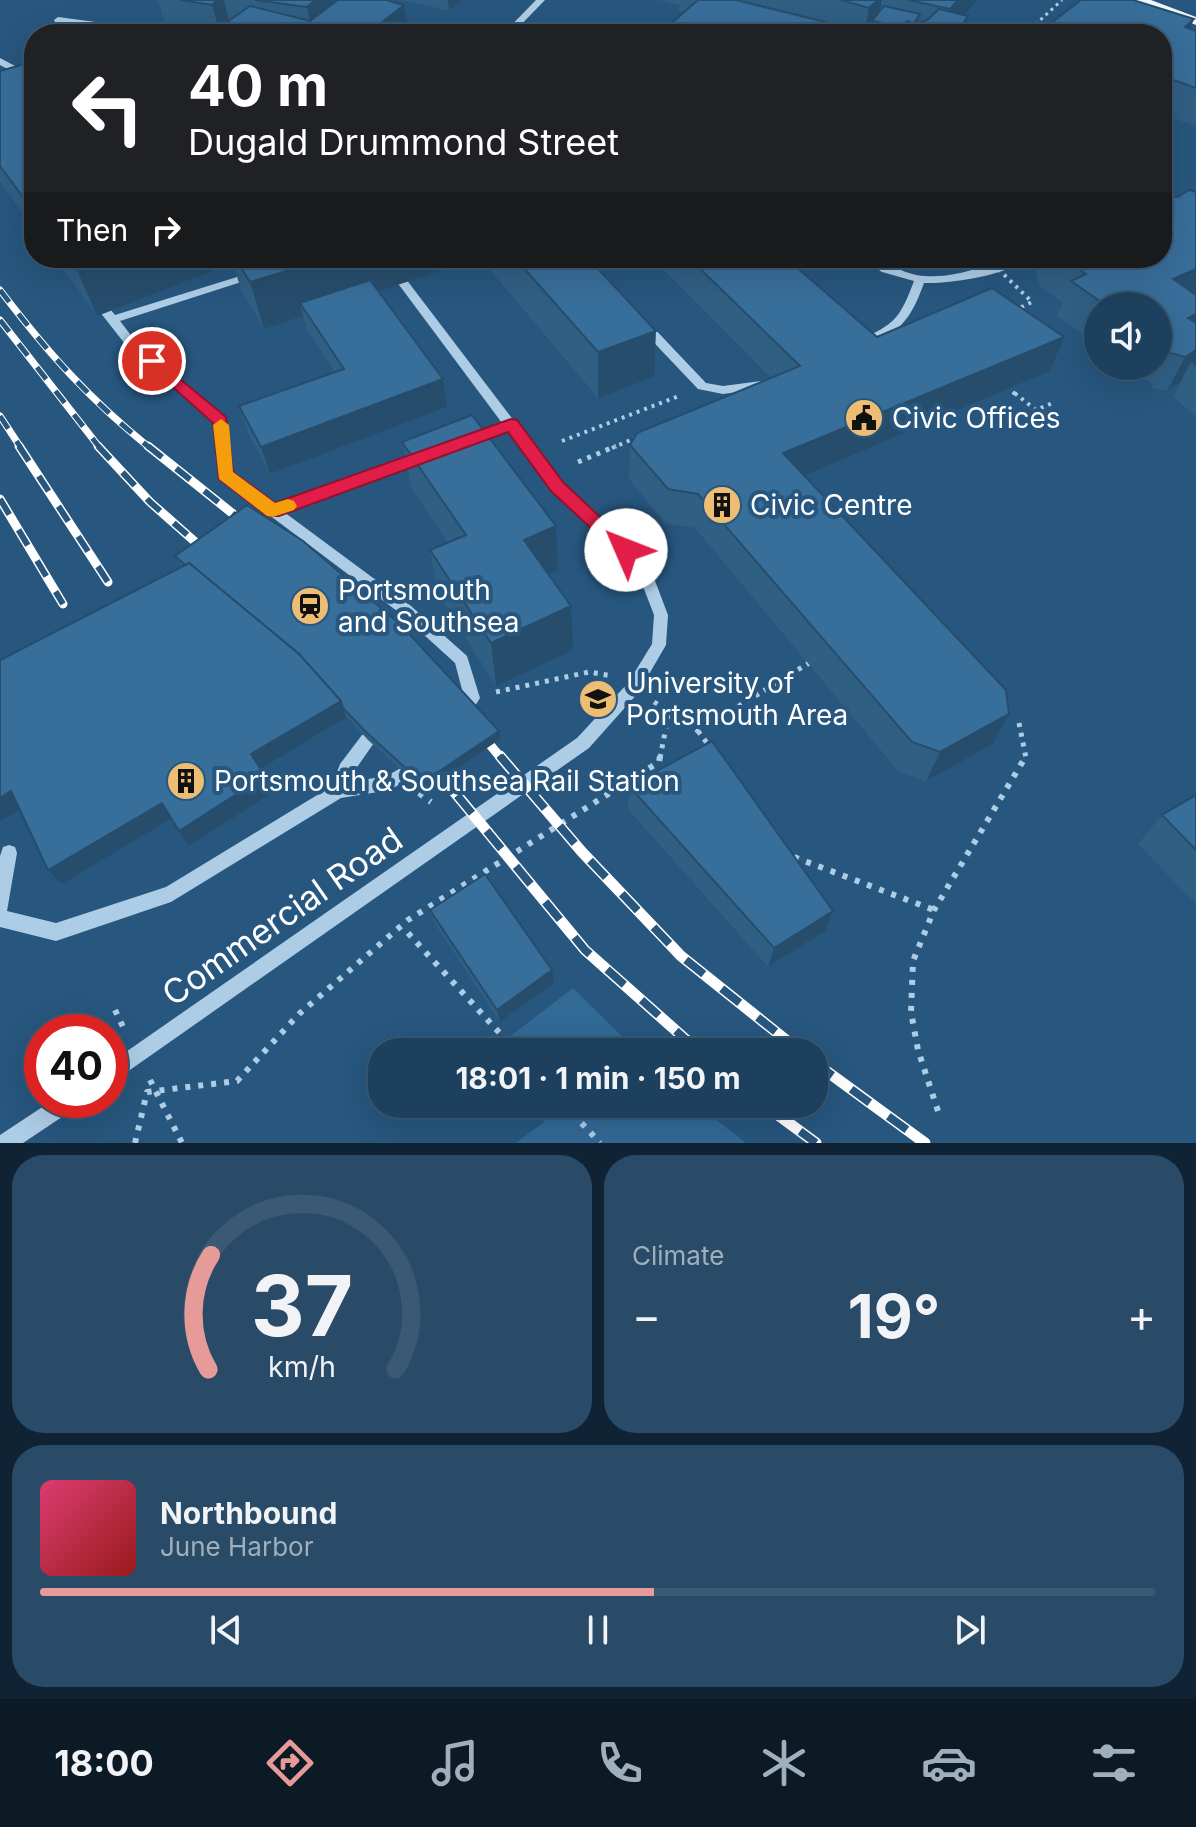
<!DOCTYPE html>
<html lang="en">
<head>
<meta charset="utf-8">
<style>
  :root { --surface:#1d405e; --page:#2a4b67; --text:#f1f3f6; --muted:#a0afbc; --line:#3b5973; --accent:#e69b98 }
  body { margin:0; font-family:Inter,sans-serif; background:var(--page); color:var(--text); height:100vh; display:flex; flex-direction:column; font-size:30px; white-space:nowrap }
  * { box-sizing:border-box; margin:0 }
  p { font-size:26px; color:var(--muted) }
  .icon { flex:none; width:44px; height:44px; fill:none; stroke:currentColor; stroke-width:2; stroke-linecap:round; stroke-linejoin:round }
  .map { position:relative; height:1143px; overflow:hidden }
  .drawer { display:flex; flex-direction:column; gap:12px; padding:12px; background:#102334; flex:1 }
  .drawer>* { flex:none }
  .hud { position:absolute; left:24px; top:24px; width:1148px; height:244px; border-radius:32px; box-shadow:0 8px 32px #0002,0 0 0 2px var(--line); background:#202124; color:#fff; overflow:hidden }
  .tools { position:absolute; left:1084px; top:292px; display:grid; gap:16px }
  .tools a { display:grid; place-items:center; width:88px; height:88px; border-radius:50%; background:var(--surface); box-shadow:0 8px 32px #0002,0 0 0 2px var(--line); font-size:40px }
  .speed { position:absolute; left:24px; top:1014px; display:flex; gap:16px; font-size:40px; font-weight:700; text-align:center }
  .speed>* { display:grid; place-content:center; width:104px; height:104px; border-radius:50%; background:var(--surface); box-shadow:0 8px 32px #0002,0 0 0 2px var(--line); line-height:1 }
  .speed .limit { border:12px solid #d22; background:#fff; color:#111 }
  .pin { position:absolute; display:grid; place-items:center; width:68px; height:68px; color:#fff; margin:-34px; border:4px solid #fff; border-radius:50%; box-shadow:0 2px 8px #0007 }
  .me { position:absolute; width:88px; margin:-44px; rotate:314deg; stroke-linejoin:round; filter:drop-shadow(0 0 6px #0008) }
  .turn { display:flex; align-items:center; gap:28px; height:168px; padding:0 32px; font-size:36px }
  .turn .icon { width:104px; height:104px; stroke-width:2.5 }
  .turn b { display:block; font-size:56px; line-height:68px }
  .then { display:flex; align-items:center; height:76px; padding:0 32px; background:#0003; gap:16px; font-size:30px }
  .big { font-size:60px; font-weight:700; line-height:1.1 }
  .drawer .tile { flex:1; display:flex; flex-direction:column; justify-content:center; gap:12px; min-width:0; padding:0 28px; border-radius:32px; background:var(--page) }
  .drawer .dial { align-items:center; gap:0 }
  .dial svg { height:208px; overflow:visible; fill:none; stroke:var(--line); stroke-width:7; stroke-linecap:round; text-anchor:middle }
  .dial text { fill:var(--text); stroke:none }
  .song { display:flex; align-items:center; gap:24px }
  .cover { width:96px; height:96px; border-radius:12px; background:linear-gradient(135deg,hsl(340 70% 55%),hsl(0 70% 35%)) }
  .played { height:8px; border-radius:4px; background:linear-gradient(90deg,var(--accent) 55%,var(--line) 55%) }
  .keys { display:flex; justify-content:space-around; direction:ltr }
  .heat { display:flex; justify-content:space-between; align-items:center; font-size:44px; direction:ltr }
  .drawer .tiles { flex:1; display:grid; gap:12px; grid-template-columns:1fr 1fr }
  .tile:last-child { grid-column:span 2 }
  .trip { position:absolute; left:368px; top:1038px; width:460px; height:80px; border-radius:32px; background:var(--surface); box-shadow:0 8px 32px #0002,0 0 0 2px var(--line); font-weight:700; line-height:80px; text-align:center }
  .dock { display:flex; height:128px; justify-content:space-around; align-items:center; background:#0c1a26; color:var(--muted) }
  .dock .icon { width:56px; height:56px }
  .dock .on { color:var(--accent) }
  .dock b { font-size:36px; color:var(--text) }
  .map>svg:first-child { display:block }
  .green { fill:#326995 }
  .lines { fill:none; stroke-linecap:round; stroke-linejoin:round }
  .path-far3 { stroke:#adcce5; stroke-width:3; stroke-dasharray:3 4; stroke-linecap:butt }
  .path-far2 { stroke:#adcce5; stroke-width:4; stroke-dasharray:3 5; stroke-linecap:butt }
  .path-far1 { stroke:#adcce5; stroke-width:5; stroke-dasharray:4 6; stroke-linecap:butt }
  .path { stroke:#adcce5; stroke-width:6; stroke-dasharray:5 8; stroke-linecap:butt }
  .minor { fill:#adcce5; fill-rule:evenodd }
  .major { fill:#eef5fd; fill-rule:evenodd }
  .rail-far2-casing { stroke:#fff; stroke-width:7 }
  .rail-far1-casing { stroke:#fff; stroke-width:9 }
  .rail-casing { stroke:#fff; stroke-width:11 }
  .rail-far2 { stroke:#27567e; stroke-width:5; stroke-dasharray:15; stroke-linecap:butt }
  .rail-far1 { stroke:#27567e; stroke-width:6; stroke-dasharray:18; stroke-linecap:butt }
  .rail { stroke:#27567e; stroke-width:8; stroke-dasharray:23; stroke-linecap:butt }
  .path-bridge-far1 { stroke:#adcce5; stroke-width:4; stroke-dasharray:3 5; stroke-linecap:butt }
  .path-bridge { stroke:#adcce5; stroke-width:5; stroke-dasharray:4 6; stroke-linecap:butt }
  .wall { fill:#305f84 }
  .shaded-wall { fill:#274d6c }
  .building { fill:#386e9a; stroke:#274d6c; stroke-width:2 }
  .route { fill:#e11d48; stroke:#92132f; stroke-width:2 }
  .slow { fill:#f59e0b }
  .labels { text-anchor:middle; dominant-baseline:central; stroke-width:8; stroke-linejoin:round; paint-order:stroke }
  .poi-label { font-size:28px; fill:#fff; stroke:#27567e; text-anchor:start }
  .near-street-label { font-size:34px; fill:#fff; stroke:#27567e }
</style>
</head>
<body>
<div class="map">
<svg width="1196" height="1143" viewBox="0 0 1196 1143">
  <rect width="100%" height="100%" fill="#27567e"/>
  <g class="green">
    <polygon points="573,988 638,1052 500,1052 496,1047"/>
    <polygon points="540,1104 696,1104 746,1143 516,1143 544,1122 547,1113"/>
  </g>
  <g class="lines">
    <g class="path-far3">
      <polyline points="1025,34 1062,0"/>
      <polyline points="1162,190 1178,200"/>
    </g>
    <g class="path-far2">
      <polyline points="1174,198 1178,200"/>
      <polyline points="1015,394 1012,391 1036,410 1055,402"/>
      <polyline points="562,441 679,396"/>
    </g>
    <g class="path-far1">
      <polyline points="496,692 589,672 612,676"/>
      <polyline points="654,702 698,731 809,663"/>
      <polyline points="1019,723 1026,758"/>
      <polyline points="698,731 710,747"/>
      <polyline points="660,758 669,712"/>
    </g>
    <g class="path">
      <polyline points="419,793 431,802"/>
      <polyline points="794,857 934,910"/>
      <polyline points="408,933 517,1052"/>
      <polyline points="115,1010 125,1031"/>
      <polyline points="150,1080 182,1143"/>
      <polyline points="564,1104 600,1143"/>
      <polyline points="938,1111 918,1050 911,1012 913,961 934,910 1026,756"/>
      <polyline points="135,1143 147,1092 237,1081 299,1014 408,920 659,762 660,756"/>
    </g>
    <g class="minor">
      <polygon points="536,0 545,0 512,34 503,34"/>
      <polygon points="58,17 148,29 154,27 189,34 141,34 55,22 54,20"/>
      <polygon points="0,58 34,76 34,83 0,65"/>
      <polygon points="379,258 390,258 562,484 649,565 668,615 666,645 638,693 589,748 110,1084 110,1063 577,738 628,683 652,644 654,615 636,568 552,490 507,430 470,443 466,442 464,439 466,436 502,423"/>
      <path d="M860,258c23,0 42,17 65,18 38,3 70,-18 105,-18 -24,17 -76,26 -106,25 -13,36 -24,51 -62,64l-4,-1v-6c37,-15 42,-22 56,-59l-32,-9z"/>
      <polygon points="253,272 258,275 257,277 120,321 133,338 225,418 231,473 275,505 419,453 429,453 430,456 429,459 284,512 411,606 467,656 480,698 473,709 468,711 463,709 460,704 464,697 455,663 401,614 220,478 215,423 125,344 89,298 95,295 99,296 115,315"/>
      <polygon points="645,322 649,323 706,383 723,386 761,381 767,385 761,389 723,394 698,389 641,329 639,326"/>
      <polygon points="368,733 374,735 376,740 353,773 349,782 387,776 404,766 410,768 412,773 410,778 390,790 341,798 171,902 56,941 0,927 0,856 3,847 9,845 15,847 17,853 7,911 56,923 166,887 332,786 340,764 362,735"/>
      <polygon points="53,1100 80,1100 77,1107 23,1143 0,1143 0,1135"/>
    </g>
    <polygon class="major" points="1134,0 1151,0 1196,17 1196,25"/>
    <g class="rail-far2-casing">
      <g id="rail-far2">
        <path d="M0,290c48,63 88,108 150,158"/>
        <polyline points="0,320 100,448"/>
        <polyline points="0,416 21,448"/>
      </g>
    </g>
    <g class="rail-far1-casing">
      <g id="rail-far1">
        <polyline points="19,446 108,582"/>
        <polyline points="98,446 150,502 210,555"/>
        <polyline points="148,446 252,529"/>
        <polyline points="0,499 63,604"/>
        <polyline points="476,728 501,758"/>
      </g>
    </g>
    <g class="rail-casing">
      <g id="rail">
        <polyline points="500,756 582,852 681,956 801,1052"/>
        <polyline points="428,760 585,950 700,1052"/>
        <polyline points="814,1062 925,1143"/>
        <polyline points="763,1104 816,1143"/>
      </g>
    </g>
    <use href="#rail-far2" class="rail-far2"/>
    <use href="#rail-far1" class="rail-far1"/>
    <use href="#rail" class="rail"/>
    <g class="path-bridge-far1">
      <polyline points="987,258 1032,302 1018,309"/>
      <polyline points="612,448 640,436"/>
    </g>
    <polyline class="path-bridge" points="578,462 616,446"/>
  </g>
  <g class="wall">
    <polygon points="158,0 389,0 389,1 404,5 408,34 210,34 217,29 164,21"/>
    <polygon points="401,0 463,0 449,11"/>
    <polygon points="660,0 977,0 964,15 964,34 659,34 684,12 679,11 679,5"/>
    <polygon points="1190,29 1196,31 1196,126 1162,114 1162,34"/>
    <polygon points="0,71 34,71 34,229 0,182"/>
    <polygon points="1196,192 1196,416 1173,397 1180,383 1167,391 1152,388 1151,383 1127,366 1158,366 1158,306 1098,306 1098,345 1057,316 1063,303 1040,286 1036,273 1041,258 1162,258 1178,197"/>
    <polygon points="55,258 588,258 654,377 598,398 480,258 378,291 447,407 270,474 248,433 239,406 335,372 307,330 303,316 264,329 241,290 233,263 97,316"/>
    <polygon points="652,258 786,258 877,337 1050,371 804,475 1009,714 993,744 926,781 899,772 695,528 665,523 629,479 630,445 771,378"/>
    <polygon points="402,442 556,526 558,570 549,575 573,650 496,686 438,594 430,550 448,543 411,487"/>
    <polygon points="175,556 500,739 424,791 368,740 346,716 261,769 273,792 189,846 172,818 62,884 181,567"/>
    <polygon points="629,786 833,911 825,931 768,967 628,809"/>
    <polygon points="1196,795 1196,904 1138,844 1162,815"/>
    <polygon points="430,910 554,983 500,1022 435,924"/>
  </g>
  <g class="shaded-wall">
    <polygon points="217,0 224,0 229,20 219,30 212,5"/>
    <polygon points="315,0 343,0 312,32 307,7"/>
    <polygon points="448,0 463,0 449,11"/>
    <polygon points="878,0 882,0 878,22 872,21 870,34 864,34 869,8"/>
    <polygon points="958,0 977,0 948,34 944,34 950,9"/>
    <polygon points="404,5 408,34 367,34 391,15"/>
    <polygon points="920,14 918,24 915,24 913,34 912,34 914,23"/>
    <polygon points="968,16 964,34 956,34"/>
    <polygon points="1194,19 1181,51 1185,27"/>
    <polygon points="907,21 904,34 900,34 902,26"/>
    <polygon points="1170,145 1162,165 1162,148"/>
    <polygon points="109,258 231,258 233,263 97,316 77,270"/>
    <polygon points="329,258 480,258 308,314 300,303 303,316 264,329 250,282"/>
    <polygon points="1196,269 1196,295 1173,279"/>
    <polygon points="1196,314 1196,335 1188,318"/>
    <polygon points="656,331 654,377 598,398 598,352"/>
    <polygon points="1064,337 1050,371 777,487 783,453"/>
    <polygon points="1196,350 1196,366 1191,362 1180,383 1167,391 1185,357"/>
    <polygon points="443,379 447,407 270,474 261,447"/>
    <polygon points="556,526 558,570 527,584 524,540"/>
    <polygon points="571,606 573,650 496,686 491,643"/>
    <polygon points="341,701 346,717 259,770 251,754"/>
    <polygon points="1009,714 993,744 926,781 940,752"/>
    <polygon points="499,731 500,739 424,791 422,783"/>
    <polygon points="265,776 273,792 189,846 179,831"/>
    <polygon points="11,791 25,807 0,821 0,798"/>
    <polygon points="162,803 172,818 62,884 48,870"/>
    <polygon points="833,911 825,931 768,967 774,948"/>
    <polygon points="552,970 554,983 500,1022 497,1010"/>
  </g>
  <g class="building">
    <polygon points="180,0 217,0 212,5"/>
    <polygon points="255,0 315,0 307,7"/>
    <polygon points="338,0 389,0 389,1 404,5 367,34 300,34 280,29 273,34 210,34 250,6 310,21"/>
    <polygon points="698,0 736,0 854,29 849,34 659,34"/>
    <polygon points="841,0 878,0 869,8"/>
    <polygon points="908,0 958,0 950,9"/>
    <polygon points="1081,0 1133,0 1194,19 1185,27 1196,31 1196,88 1162,76 1162,34 1037,34"/>
    <polygon points="884,6 920,14 914,23 907,21 902,26 872,21"/>
    <polygon points="939,9 968,16 956,34 916,34 927,26 915,24 927,20"/>
    <polygon points="28,63 34,71 34,212 0,166 0,71"/>
    <polygon points="1162,140 1170,145 1162,148"/>
    <polygon points="1189,190 1196,192 1196,269 1173,279 1196,295 1196,314 1188,318 1196,323 1196,350 1185,357 1170,353 1168,349 1158,341 1158,306 1107,306 1071,281 1086,274 1062,258 1162,258 1162,196 1178,197"/>
    <polygon points="68,258 109,258 77,270"/>
    <polygon points="235,258 329,258 250,282"/>
    <polygon points="515,258 588,258 656,331 598,352"/>
    <polygon points="689,258 786,258 877,337 992,288 1064,337 783,453 1006,690 1009,714 940,752 912,742 698,494 668,489 630,445 637,433 800,366"/>
    <polygon points="370,280 443,379 261,447 239,406 344,369 300,303"/>
    <polygon points="472,415 556,526 524,540 571,606 491,643 430,550 466,535 402,442"/>
    <polygon points="247,505 303,541 402,626 499,731 422,783 366,732 343,708 341,701 299,654 189,563 185,565 175,556"/>
    <polygon points="189,563 299,654 341,701 251,754 265,776 179,831 162,803 48,870 11,791 0,798 0,660"/>
    <polygon points="712,741 833,911 774,948 629,786"/>
    <polygon points="1196,795 1196,850 1162,815"/>
    <polygon points="485,874 552,970 497,1010 430,910"/>
  </g>
  <polygon class="route" points="152,356 226,417 233,472 275,503 511,419 517,420 563,482 635,550 626,557 620,555 551,491 508,432 279,516 267,516 219,479 213,423 147,364 144,361"/>
  <polygon class="slow" points="221,419 229,425 233,472 275,503 288,499 294,501 297,506 294,510 273,517 267,516 219,479 213,425"/>
  <defs>
    <g id="civic-disc" transform="scale(2)"><circle r="9.5" fill="#edbd74" stroke="#27567e"/><path d="M-.6-6.5H3V-4.5H.6V-3L4-1V1h2V6H-6V1h2V-1L-.6-3ZM-1.2 2.5V6h2.4V2.5Z" fill="#111"/></g>
    <g id="building-disc" transform="scale(2)"><circle r="9.5" fill="#edbd74" stroke="#27567e"/><path d="M-4-6H4V6H1V3H-1V6H-4ZM-2.5-4.3h1.7v1.8h-1.7ZM.8-4.3h1.7v1.8H.8ZM-2.5-1h1.7V.8h-1.7ZM.8-1h1.7V.8H.8Z" fill="#111"/></g>
    <g id="station-disc" transform="scale(2)"><circle r="9.5" fill="#edbd74" stroke="#27567e"/><path d="M-3-6H3Q5-6 5-4V2Q5 4 3 4L4.5 6H3L1.5 4h-3L-3 6H-4.5L-3 4Q-5 4-5 2V-4Q-5-6-3-6ZM-3.5-4v3h7v-3ZM-3.5 1v1.5H-2V1ZM2 1v1.5H3.5V1Z" fill="#111"/></g>
    <g id="university-disc" transform="scale(2)"><circle r="9.5" fill="#edbd74" stroke="#27567e"/><path d="M0-5L7-2L0 1L-7-2ZM-4 1L0 2.5L4 1V4Q0 6-4 4Z" fill="#111"/></g>
  </defs>
  <g fill-rule="evenodd">
    <use href="#civic-disc" x="864" y="418"/>
    <use href="#building-disc" x="722" y="505"/>
    <use href="#station-disc" x="310" y="606"/>
    <use href="#university-disc" x="598" y="699"/>
    <use href="#building-disc" x="186" y="781"/>
  </g>
  <g class="labels">
    <g class="poi-label">
      <text x="892" y="418">Civic Offices</text>
      <text x="750" y="505">Civic Centre</text>
      <text x="338" y="590">Portsmouth<tspan x="338" dy="32">and Southsea</tspan></text>
      <text x="626" y="683">University of<tspan x="626" dy="32">Portsmouth Area</tspan></text>
      <text x="214" y="781">Portsmouth &amp; Southsea Rail Station</text>
    </g>
    <g class="near-street-label">
      <text transform="translate(282 916) rotate(-35)">Commercial Road</text>
    </g>
  </g>
</svg>
<div class="tools">
<a><svg class="icon" aria-label="sound" viewBox="0 0 24 24"><path d="M4 9h4l5-4v14l-5-4H4zM17 9q2 3 0 6"/></svg></a>
</div>
<div class="speed"><div class="limit">40</div></div>
<div class="pin" style="left:152px;top:361px;background:#d93025"><svg class="icon" aria-label="arrive" viewBox="0 0 24 24"><path d="M6 21V4h12l-3 4 3 4H6"/></svg></div>
<svg class="me" style="left:626px;top:550px" viewBox="-20 -20 40 40"><circle r="19" fill="#fff"/><path d="M0-13L10 11 0 6-10 11z" fill="#e11d48"/></svg>
<div class="trip">18:01 · 1 min · 150 m</div>
<div class="hud">
<div class="turn"><svg class="icon" aria-label="left" viewBox="0 0 24 24"><path d="M17 20v-9H6M10 6l-5 5 5 5"/></svg><div><b>40 m</b>Dugald Drummond Street</div></div>
<div class="then">Then<svg class="icon" aria-label="right" viewBox="0 0 24 24"><path d="M7 20v-9h11M14 6l5 5-5 5"/></svg></div>
</div>
</div>
<section class="drawer">
<div class="tiles">
<div class="tile dial"><svg viewBox="0 0 100 80">
<path d="M14 69A42 42 0 1 1 86 69"/>
<path d="M14 69A42 42 0 0 1 15 25" stroke="#e69b98"/>
<text x="50" y="56" font-size="32" font-weight="700">37</text>
<text x="50" y="72" font-size="11">km/h</text>
</svg></div>
<div class="tile"><p>Climate</p>
<div class="heat"><a>−</a><b class="big">19°</b><a>+</a></div>
</div>
<div class="tile">
<div class="song"><i class="cover"></i><div><b>Northbound</b><p>June Harbor</p></div></div>
<div class="played"></div>
<div class="keys"><svg class="icon" aria-label="previous" viewBox="0 0 24 24"><path d="M18 5L8 12l10 7zM5 5v14"/></svg><svg class="icon" aria-label="pause" viewBox="0 0 24 24"><path d="M8 5v14M16 5v14"/></svg><svg class="icon" aria-label="next" viewBox="0 0 24 24"><path d="M6 5l10 7-10 7zM19 5v14"/></svg></div>
</div>
</div>
</section>
<nav class="dock">
<b>18:00</b>
<svg class="icon on" aria-label="directions" viewBox="0 0 24 24"><path d="M12 3l9 9-9 9-9-9zM9 14v-3h6M13 9l2 2-2 2"/></svg>
<svg class="icon" aria-label="music" viewBox="0 0 24 24"><path d="M9 18V5l10-2v13"/><circle cx="6" cy="18" r="3"/><circle cx="16" cy="16" r="3"/></svg>
<svg class="icon" aria-label="phone" viewBox="0 0 24 24"><path d="M5 4h4l2 5-3 2q2 4 5 5l2-3 5 2v4C11 20 4 13 5 4z"/></svg>
<svg class="icon" aria-label="climate" viewBox="0 0 24 24"><path d="M12 3v18M4 7l16 10M4 17L20 7"/></svg>
<svg class="icon" aria-label="car" viewBox="0 0 24 24"><path d="M5 17H2v-5l4-1 3-4h7l3 4 3 1v5h-3M9 17h6M6 11h13"/><circle cx="7" cy="17" r="2"/><circle cx="17" cy="17" r="2"/></svg>
<svg class="icon" aria-label="filters" viewBox="0 0 24 24"><path d="M4 7h16M4 17h16"/><circle cx="9" cy="7" r="2"/><circle cx="15" cy="17" r="2"/></svg>
</nav>
</body>
</html>
